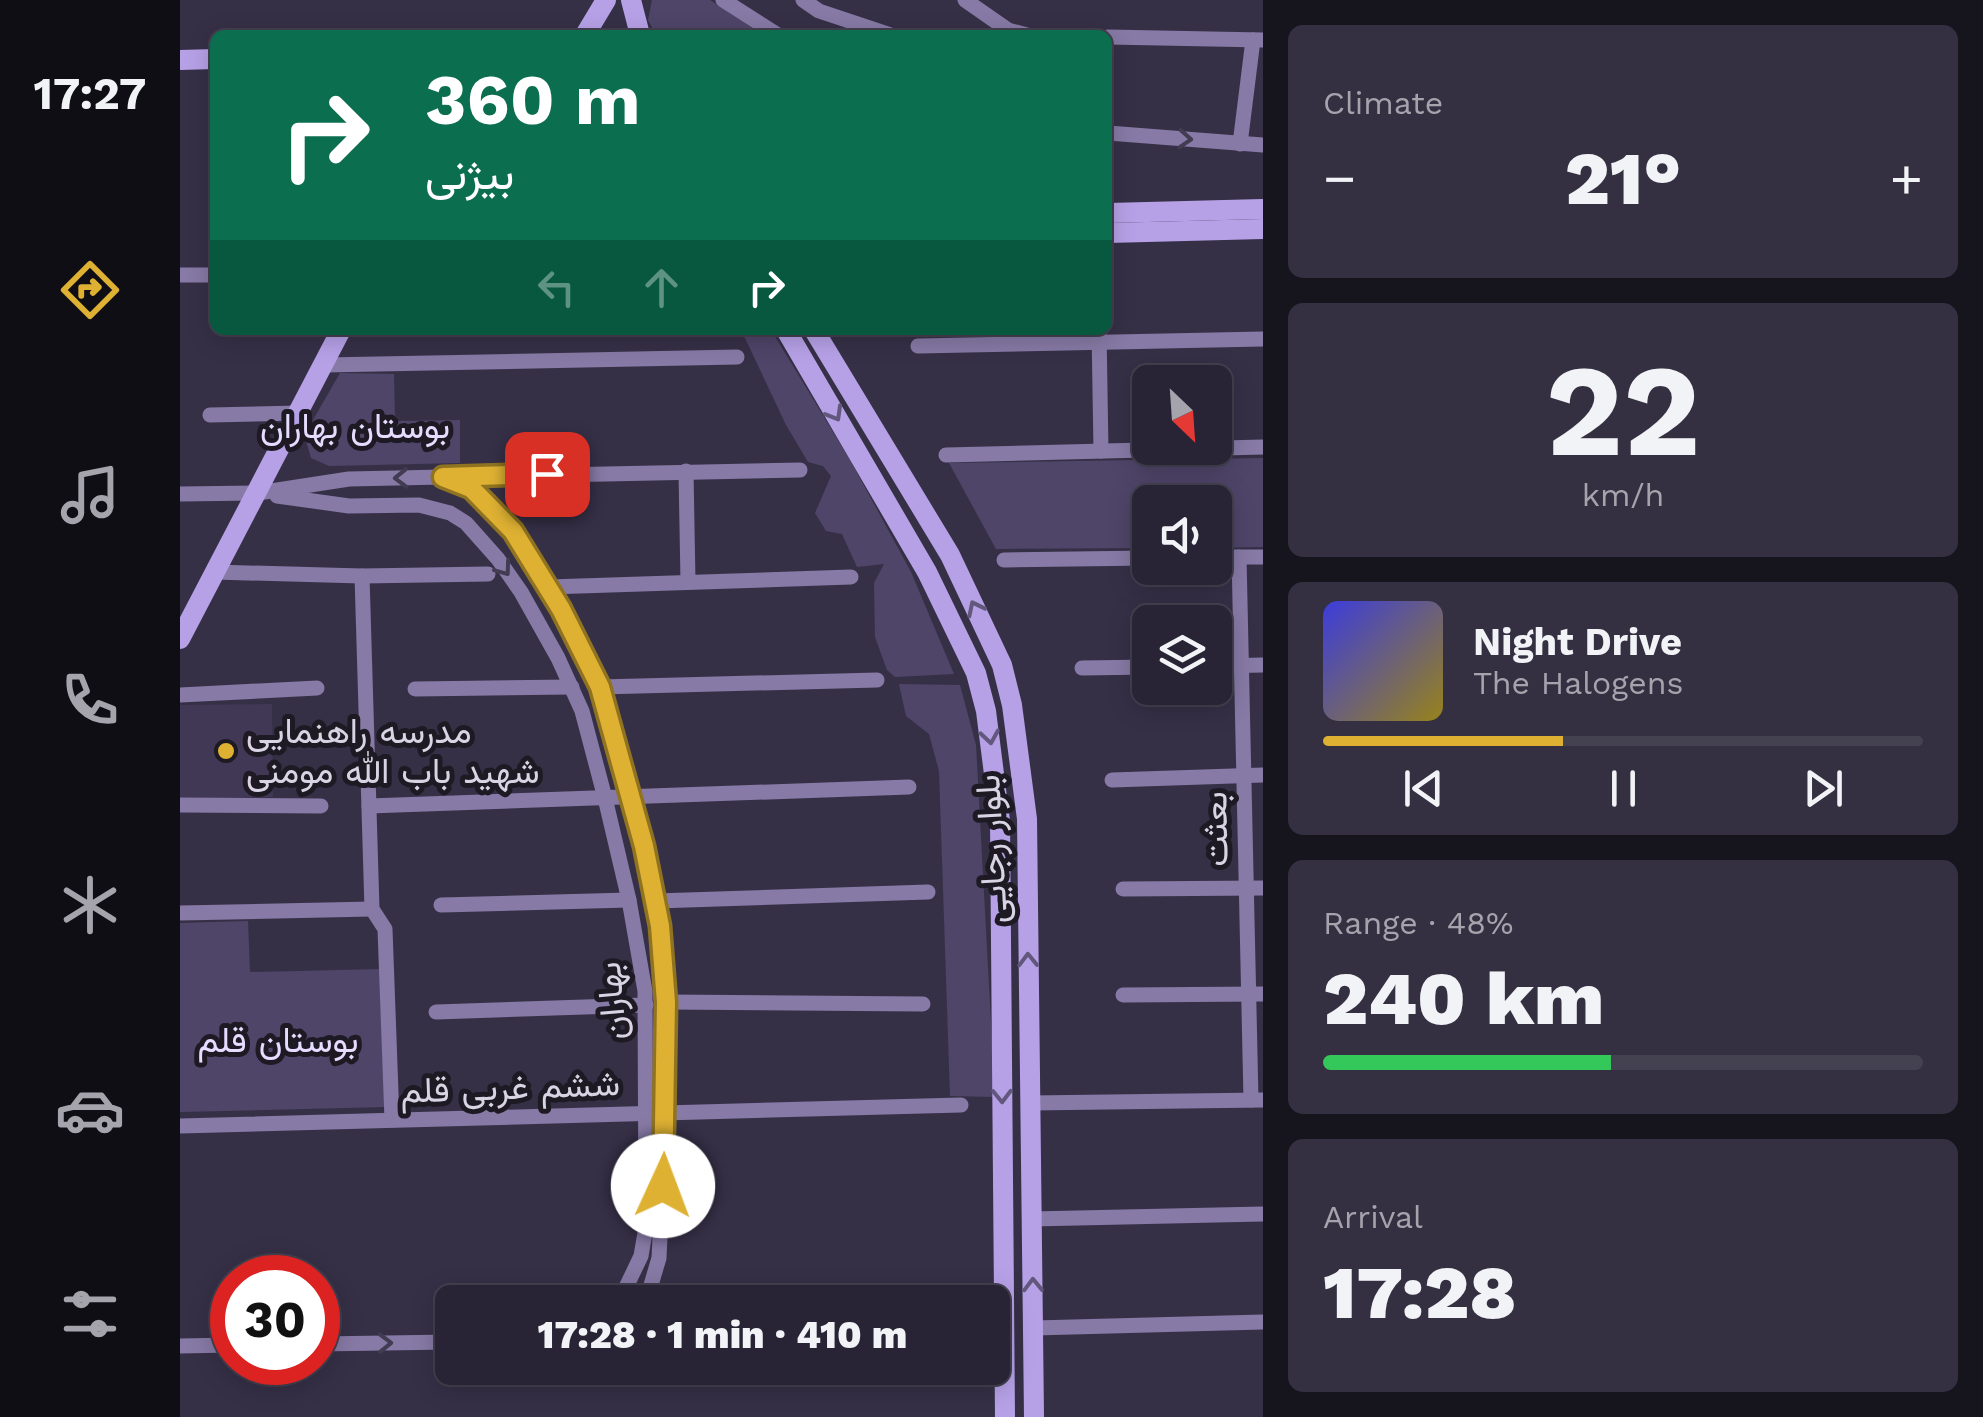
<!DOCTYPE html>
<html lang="en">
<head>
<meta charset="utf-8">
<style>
  :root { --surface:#282435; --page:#343041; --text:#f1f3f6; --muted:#a5a4ad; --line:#444150; --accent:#deb133 }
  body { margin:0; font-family:"Work Sans",Vazirmatn,sans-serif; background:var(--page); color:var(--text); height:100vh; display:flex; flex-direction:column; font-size:38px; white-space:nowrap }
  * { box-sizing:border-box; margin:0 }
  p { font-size:32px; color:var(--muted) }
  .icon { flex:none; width:55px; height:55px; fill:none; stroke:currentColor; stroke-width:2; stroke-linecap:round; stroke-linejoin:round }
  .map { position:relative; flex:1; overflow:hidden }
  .sheet { display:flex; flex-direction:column; gap:25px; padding:25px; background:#16141d; width:720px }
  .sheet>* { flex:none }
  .guide { position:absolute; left:30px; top:30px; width:902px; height:305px; border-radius:15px; box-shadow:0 5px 25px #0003,0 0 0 2px var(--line); background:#0b6e4f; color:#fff; overflow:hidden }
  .needle { width:65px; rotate:155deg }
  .tools { position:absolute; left:952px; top:365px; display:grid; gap:20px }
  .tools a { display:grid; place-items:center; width:100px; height:100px; border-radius:15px; background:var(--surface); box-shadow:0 5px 25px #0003,0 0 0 2px var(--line); font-size:50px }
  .speed { position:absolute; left:30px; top:1255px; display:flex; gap:20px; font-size:50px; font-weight:700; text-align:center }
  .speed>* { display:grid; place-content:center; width:130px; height:130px; border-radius:50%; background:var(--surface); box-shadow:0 5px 25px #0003,0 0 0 2px var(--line); line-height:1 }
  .speed .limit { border:15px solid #d22; background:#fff; color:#111 }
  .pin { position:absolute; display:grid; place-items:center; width:85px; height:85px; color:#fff; margin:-42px; border-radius:20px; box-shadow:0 5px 15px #0006 }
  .me { position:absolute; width:110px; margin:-55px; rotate:2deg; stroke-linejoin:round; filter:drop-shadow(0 0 8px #0008) }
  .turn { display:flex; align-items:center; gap:35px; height:210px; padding:0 50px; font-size:45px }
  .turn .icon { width:130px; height:130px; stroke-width:2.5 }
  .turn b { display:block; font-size:70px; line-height:85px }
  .lanes { display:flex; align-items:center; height:95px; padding:0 50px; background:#0003; justify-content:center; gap:50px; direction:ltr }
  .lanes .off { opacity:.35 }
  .big { font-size:75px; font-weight:800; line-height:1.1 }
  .sheet .tile { flex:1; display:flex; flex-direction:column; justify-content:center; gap:15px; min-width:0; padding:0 35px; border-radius:15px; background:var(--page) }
  .sheet .dial { align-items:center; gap:0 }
  .dial b { font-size:130px; line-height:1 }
  .song { display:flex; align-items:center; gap:30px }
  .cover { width:120px; height:120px; border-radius:15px; background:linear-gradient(135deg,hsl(240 70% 55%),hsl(50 70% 35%)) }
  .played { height:10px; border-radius:5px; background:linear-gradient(90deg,var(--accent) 40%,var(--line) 40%) }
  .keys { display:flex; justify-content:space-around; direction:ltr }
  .heat { display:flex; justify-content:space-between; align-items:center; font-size:55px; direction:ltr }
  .charge { height:15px; border-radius:8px; background:linear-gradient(90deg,#34c759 48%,var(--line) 0) }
  .trip { position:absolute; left:255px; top:1285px; width:575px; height:100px; border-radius:15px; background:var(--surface); box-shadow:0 5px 25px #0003,0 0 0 2px var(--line); font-weight:800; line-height:100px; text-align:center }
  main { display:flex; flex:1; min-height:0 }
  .dock { display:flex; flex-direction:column; width:180px; justify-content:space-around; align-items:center; background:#100e15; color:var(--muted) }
  .dock .icon { width:70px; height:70px }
  .dock .on { color:var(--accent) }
  .dock b { font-size:45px; color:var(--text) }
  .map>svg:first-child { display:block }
  .built { fill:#413855 }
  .green { fill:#4f4569 }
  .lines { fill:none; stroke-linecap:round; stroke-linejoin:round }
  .street { stroke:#877aa6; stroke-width:15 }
  .secondary { stroke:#b6a1e7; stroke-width:20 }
  .oneway { stroke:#423c52 }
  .oneway2 { stroke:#62577c }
  .route-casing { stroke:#907321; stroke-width:25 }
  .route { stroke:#deb133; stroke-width:18 }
  .poi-dot { fill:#deb133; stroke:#1d1a24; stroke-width:4 }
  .labels { text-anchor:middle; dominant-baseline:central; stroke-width:10; stroke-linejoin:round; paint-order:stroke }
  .park-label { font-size:35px; fill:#e5dcff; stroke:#1d1a24 }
  .poi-label { font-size:35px; fill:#d8d4e3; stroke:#1d1a24; text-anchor:start }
  .street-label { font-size:35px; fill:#d8d4e3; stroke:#1d1a24 }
</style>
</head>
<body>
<main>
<nav class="dock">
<b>17:27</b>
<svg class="icon on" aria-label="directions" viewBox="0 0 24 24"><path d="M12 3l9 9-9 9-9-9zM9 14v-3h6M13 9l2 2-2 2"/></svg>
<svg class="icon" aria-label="music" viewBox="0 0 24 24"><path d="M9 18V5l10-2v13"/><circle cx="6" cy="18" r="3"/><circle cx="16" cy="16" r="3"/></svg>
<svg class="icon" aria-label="phone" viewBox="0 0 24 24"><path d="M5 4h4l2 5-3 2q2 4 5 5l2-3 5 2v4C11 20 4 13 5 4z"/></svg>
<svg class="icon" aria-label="climate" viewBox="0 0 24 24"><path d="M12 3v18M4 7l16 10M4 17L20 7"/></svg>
<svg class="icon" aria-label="car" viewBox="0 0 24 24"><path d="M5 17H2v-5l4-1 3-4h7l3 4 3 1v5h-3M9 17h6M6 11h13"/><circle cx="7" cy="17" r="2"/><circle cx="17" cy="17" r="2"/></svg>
<svg class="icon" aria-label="filters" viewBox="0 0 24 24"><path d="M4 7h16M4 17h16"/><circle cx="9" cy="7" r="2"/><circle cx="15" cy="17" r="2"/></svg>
</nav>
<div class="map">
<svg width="1083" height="1417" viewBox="0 0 1083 1417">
  <rect width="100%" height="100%" fill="#363047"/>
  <polygon class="built" points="92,704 93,797 0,799 0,705"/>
  <g class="green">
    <polygon points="472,0 530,0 585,35 476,35 468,20"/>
    <polygon points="556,330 591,330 669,458 731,572 774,674 715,677 707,670 695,637 694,583 704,564 677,567 662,534 646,531 635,513 651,476 643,466 628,462 606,425 565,338"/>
    <polygon points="160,373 214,374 215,421 280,420 280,463 149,466 131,458 126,441 133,420"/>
    <polygon points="1083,458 1083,547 1035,548 1035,502 970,502 970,548 816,549 769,463"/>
    <polygon points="719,684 780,685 796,745 815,1097 770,1096 759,771 749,734 726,716"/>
    <polygon points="68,921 70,972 202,969 205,1107 0,1112 0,923"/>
  </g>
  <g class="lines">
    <g class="street">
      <polyline points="543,0 598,35"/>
      <polyline points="623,0 639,11 711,35"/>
      <polyline points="785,0 828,30 847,35"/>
      <polyline points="928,37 1083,40"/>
      <polyline points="928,133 1083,145"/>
      <polyline points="1060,144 1073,40"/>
      <polyline points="0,275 35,275"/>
      <polyline points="919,330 921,451"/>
      <polyline points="738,346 1083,339"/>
      <polyline points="144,365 557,357"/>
      <polyline points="30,415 120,413"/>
      <polyline points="766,455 1083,447"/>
      <polyline points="506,471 508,582"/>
      <polyline points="274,477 620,470"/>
      <polyline points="0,494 78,493 169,479 263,477 291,488 318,512 369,587 420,687 476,901 486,1002 486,1112 479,1258 466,1302"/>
      <polyline points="97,496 169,506 239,505 270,513 286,523 318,559 341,592 378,658 402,711 425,798 449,900 465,991 466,1227 461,1256 439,1302"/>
      <polyline points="1035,557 1083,557"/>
      <polyline points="1059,557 1071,1100"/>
      <polyline points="824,560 970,558"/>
      <polyline points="34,572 182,576 308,574"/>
      <polyline points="182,576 192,909 205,929 212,1120"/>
      <polyline points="369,587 671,577"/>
      <polyline points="1035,666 1083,665"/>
      <polyline points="902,668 970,667"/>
      <polyline points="420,687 697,680"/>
      <polyline points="235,689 392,687"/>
      <polyline points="0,695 137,688"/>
      <polyline points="932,780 1083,775"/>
      <polyline points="0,805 141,806"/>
      <polyline points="189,806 729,787"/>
      <polyline points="943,889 1083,888"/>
      <polyline points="476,901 748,892"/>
      <polyline points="261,905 449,900"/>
      <polyline points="0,913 192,909"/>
      <polyline points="943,995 1083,994"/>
      <polyline points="486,1002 743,1004"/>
      <polyline points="256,1012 466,1005"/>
      <polyline points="850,1103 1083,1100"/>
      <polyline points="0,1126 781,1105"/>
      <polyline points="851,1219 1083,1214"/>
      <polyline points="854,1328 1083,1322"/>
      <polyline points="138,1344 272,1342"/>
      <polyline points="0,1346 52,1345"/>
    </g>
    <g class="secondary">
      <polyline points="451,0 460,35"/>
      <polyline points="405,35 426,0"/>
      <polyline points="0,60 35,59"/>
      <polyline points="928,213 1083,209"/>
      <polyline points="928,233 1083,229"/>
      <polyline points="606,330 747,572 796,673 806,711 820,821 825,1417"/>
      <polyline points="634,330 770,555 822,665 832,705 847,819 854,1417"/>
      <polyline points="0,639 161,330"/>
    </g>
  </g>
  <defs><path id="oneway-chevron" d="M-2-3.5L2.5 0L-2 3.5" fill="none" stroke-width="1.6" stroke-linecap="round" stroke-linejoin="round" transform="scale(2.5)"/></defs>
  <g class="oneway">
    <use href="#oneway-chevron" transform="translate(1005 139) rotate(4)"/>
    <use href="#oneway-chevron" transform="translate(221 478) rotate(179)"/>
    <use href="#oneway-chevron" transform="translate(324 569) rotate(54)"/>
    <use href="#oneway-chevron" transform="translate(205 1343) rotate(-1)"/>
  </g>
  <g class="oneway2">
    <use href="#oneway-chevron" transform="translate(655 414) rotate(60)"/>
    <use href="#oneway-chevron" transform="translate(795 608) rotate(-116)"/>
    <use href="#oneway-chevron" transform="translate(810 737) rotate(81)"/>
    <use href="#oneway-chevron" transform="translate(848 960) rotate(-91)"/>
    <use href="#oneway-chevron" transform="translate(822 1096) rotate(89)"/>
    <use href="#oneway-chevron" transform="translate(853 1285) rotate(-91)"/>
  </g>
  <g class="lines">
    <g class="route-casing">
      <polyline id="route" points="367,474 263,477 291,488 333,531 381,609 420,687 464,846 480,926 486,1002 483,1186"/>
    </g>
    <use href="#route" class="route"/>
  </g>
  <circle class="poi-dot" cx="46" cy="751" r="10"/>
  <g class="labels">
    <g class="park-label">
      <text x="175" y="426">بوستان بهاران</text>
      <text x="98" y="1040">بوستان قلم</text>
    </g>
    <g class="poi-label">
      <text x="66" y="731">مدرسه راهنمایی<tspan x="66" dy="40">شهید باب الله مومنی</tspan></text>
    </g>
    <g class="street-label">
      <text transform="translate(1035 829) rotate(-91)">بعثت</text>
      <text transform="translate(811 849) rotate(-93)">بلوار رجایی</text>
      <text transform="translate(431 1001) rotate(-95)">بهاران</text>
      <text transform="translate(330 1087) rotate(-2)">ششم غربی قلم</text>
    </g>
  </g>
</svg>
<div class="tools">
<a><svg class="needle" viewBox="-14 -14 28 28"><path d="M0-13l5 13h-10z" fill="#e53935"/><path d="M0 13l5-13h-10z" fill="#a5a4ad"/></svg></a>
<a><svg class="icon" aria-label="sound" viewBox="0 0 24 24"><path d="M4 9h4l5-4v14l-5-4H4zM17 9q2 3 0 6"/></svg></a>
<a><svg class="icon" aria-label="layers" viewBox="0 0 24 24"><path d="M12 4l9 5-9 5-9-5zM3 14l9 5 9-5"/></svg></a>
</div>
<div class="speed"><div class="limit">30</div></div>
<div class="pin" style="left:367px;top:474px;background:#d93025"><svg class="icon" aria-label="arrive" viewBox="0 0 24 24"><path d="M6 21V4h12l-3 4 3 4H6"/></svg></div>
<svg class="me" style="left:483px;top:1186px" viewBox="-20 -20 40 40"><circle r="19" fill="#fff"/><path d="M0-13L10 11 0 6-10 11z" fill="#deb133"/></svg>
<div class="trip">17:28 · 1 min · 410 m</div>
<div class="guide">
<div class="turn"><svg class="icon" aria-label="right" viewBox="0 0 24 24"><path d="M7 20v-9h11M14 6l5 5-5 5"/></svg><div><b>360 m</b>بیژنی</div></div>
<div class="lanes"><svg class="icon off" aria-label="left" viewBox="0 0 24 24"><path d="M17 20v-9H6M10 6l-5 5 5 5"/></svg><svg class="icon off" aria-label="ahead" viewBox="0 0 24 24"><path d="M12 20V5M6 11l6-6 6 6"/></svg><svg class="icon" aria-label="right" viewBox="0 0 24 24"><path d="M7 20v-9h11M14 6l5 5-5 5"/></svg></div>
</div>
</div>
<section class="sheet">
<div class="tile"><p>Climate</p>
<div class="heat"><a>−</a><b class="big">21°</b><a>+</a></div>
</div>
<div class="tile dial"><b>22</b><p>km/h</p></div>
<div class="tile">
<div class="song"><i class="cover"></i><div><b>Night Drive</b><p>The Halogens</p></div></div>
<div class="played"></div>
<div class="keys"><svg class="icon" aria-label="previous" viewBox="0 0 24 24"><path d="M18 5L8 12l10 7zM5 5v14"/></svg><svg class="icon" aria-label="pause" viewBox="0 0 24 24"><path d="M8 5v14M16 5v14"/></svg><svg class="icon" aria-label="next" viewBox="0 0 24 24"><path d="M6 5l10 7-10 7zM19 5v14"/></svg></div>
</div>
<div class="tile"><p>Range · 48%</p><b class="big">240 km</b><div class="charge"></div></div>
<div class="tile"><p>Arrival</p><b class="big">17:28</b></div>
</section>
</main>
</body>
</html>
